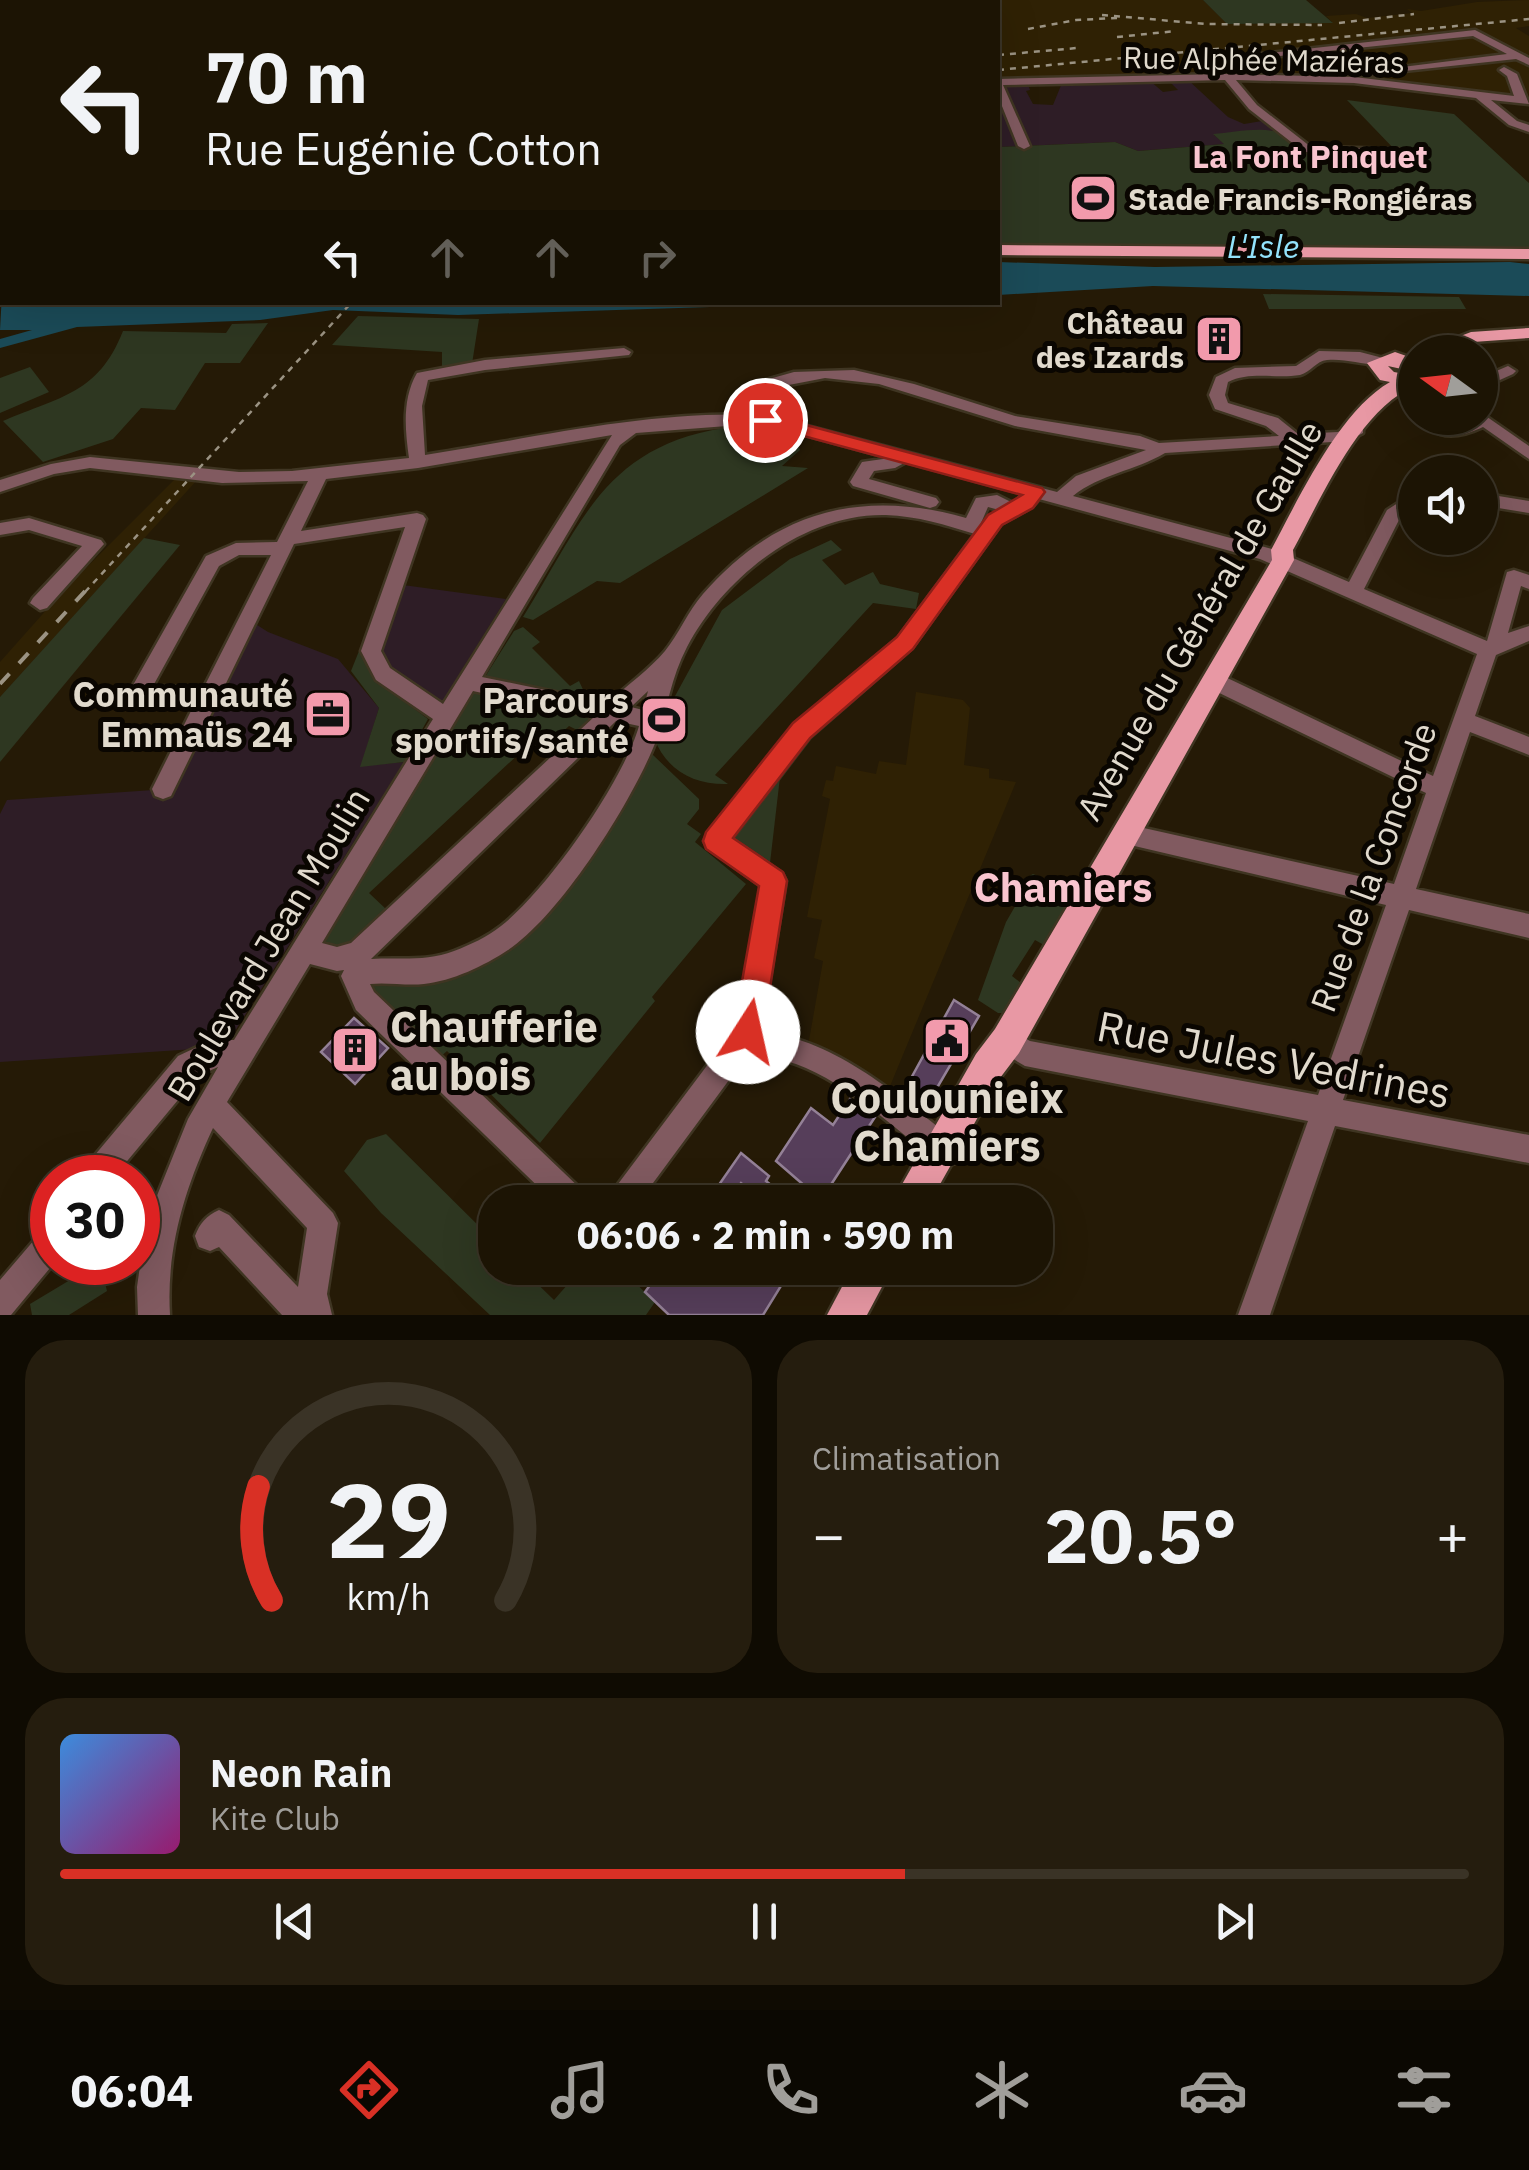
<!DOCTYPE html>
<html lang="fr">
<head>
<meta charset="utf-8">
<style>
  :root { --surface:#1c1404; --page:#251d0e; --text:#f1f3f6; --muted:#a09e9a; --line:#3a3326; --accent:#d93025 }
  body { margin:0; font-family:"IBM Plex Sans",sans-serif; background:var(--page); color:var(--text); height:100vh; display:flex; flex-direction:column; font-size:38px; white-space:nowrap }
  * { box-sizing:border-box; margin:0 }
  p { font-size:32px; color:var(--muted) }
  .icon { flex:none; width:55px; height:55px; fill:none; stroke:currentColor; stroke-width:2; stroke-linecap:round; stroke-linejoin:round }
  .map { position:relative; height:1315px; overflow:hidden }
  .sheet { display:flex; flex-direction:column; gap:25px; padding:25px; background:#0f0b02; flex:1 }
  .sheet>* { flex:none }
  .guide { position:absolute; left:0px; top:0px; width:1000px; height:305px; box-shadow:0 10px 40px #0002,0 0 0 2px var(--line); background:#1c1404; color:var(--text); overflow:hidden }
  .needle { width:65px; rotate:285deg }
  .buttons { position:absolute; left:1398px; top:335px; display:grid; gap:20px }
  .buttons a { display:grid; place-items:center; width:100px; height:100px; border-radius:50%; background:var(--surface); box-shadow:0 10px 40px #0002,0 0 0 2px var(--line); font-size:50px }
  .speed { position:absolute; left:30px; top:1155px; display:flex; gap:20px; font-size:50px; font-weight:700; text-align:center }
  .speed>* { display:grid; place-content:center; width:130px; height:130px; border-radius:50%; background:var(--surface); box-shadow:0 10px 40px #0002,0 0 0 2px var(--line); line-height:1 }
  .speed .limit { border:15px solid #d22; background:#fff; color:#111 }
  .pin { position:absolute; display:grid; place-items:center; width:85px; height:85px; color:#fff; margin:-42px; border:5px solid #fff; border-radius:50%; box-shadow:0 2px 10px #0007 }
  .me { position:absolute; width:110px; margin:-55px; rotate:10deg; stroke-linejoin:round; filter:drop-shadow(0 0 8px #0008) }
  .turn { display:flex; align-items:center; gap:35px; height:210px; padding:0 40px; font-size:45px }
  .turn .icon { width:130px; height:130px; stroke-width:2.5 }
  .turn b { display:block; font-size:70px; line-height:85px }
  .lanes { display:flex; align-items:center; height:95px; padding:0 40px; background:#0003; justify-content:center; gap:50px; direction:ltr }
  .lanes .off { opacity:.35 }
  .big { font-size:75px; font-weight:800; line-height:1.1 }
  .sheet .card { flex:1; display:flex; flex-direction:column; justify-content:center; gap:15px; min-width:0; padding:0 35px; border-radius:40px; background:var(--page) }
  .sheet .dial { align-items:center; gap:0 }
  .dial svg { height:260px; overflow:visible; fill:none; stroke:var(--line); stroke-width:7; stroke-linecap:round; text-anchor:middle }
  .dial text { fill:var(--text); stroke:none }
  .song { display:flex; align-items:center; gap:30px }
  .cover { width:120px; height:120px; border-radius:15px; background:linear-gradient(135deg,hsl(210 70% 55%),hsl(320 70% 35%)) }
  .played { height:10px; border-radius:5px; background:linear-gradient(90deg,var(--accent) 60%,var(--line) 60%) }
  .keys { display:flex; justify-content:space-around; direction:ltr }
  .heat { display:flex; justify-content:space-between; align-items:center; font-size:55px; direction:ltr }
  .sheet .tiles { flex:1; display:grid; gap:25px; grid-template-columns:1fr 1fr }
  .card:last-child { grid-column:span 2 }
  .trip { position:absolute; left:478px; top:1185px; width:575px; height:100px; border-radius:40px; background:var(--surface); box-shadow:0 10px 40px #0002,0 0 0 2px var(--line); font-weight:800; line-height:100px; text-align:center }
  .menu { display:flex; height:160px; justify-content:space-around; align-items:center; background:#0b0802; color:var(--muted) }
  .menu .icon { width:70px; height:70px }
  .menu .on { color:var(--accent) }
  .menu b { font-size:45px; color:var(--text) }
  .map>svg:first-child { display:block }
  .built { fill:#2f2104 }
  .industrial { fill:#2e1d26 }
  .green { fill:#2e3721 }
  .water { fill:#1b4b58 }
  .building { fill:#563e5a; stroke:#948197; stroke-width:2.5 }
  .lines { fill:none; stroke-linecap:round; stroke-linejoin:round }
  .minor-casing { stroke:#3f3522; stroke-width:5 }
  .major-casing { stroke:#3f3522; stroke-width:5 }
  .minor { fill:#815a60; fill-rule:evenodd }
  .major { fill:#e898a4; fill-rule:evenodd }
  .rail-far1 { stroke:#9b9383; stroke-width:2.5; stroke-dasharray:6 6; stroke-linecap:butt }
  .rail { stroke:#9b9383; stroke-width:4; stroke-dasharray:14 14; stroke-linecap:butt }
  .route { fill:#d93025; stroke:#8d1f18; stroke-width:2.5 }
  .labels { text-anchor:middle; dominant-baseline:central; stroke-width:10; stroke-linejoin:round; paint-order:stroke }
  .far-street-label { font-size:30px; fill:#e1dacd; stroke:#0a0601 }
  .far-poi-label { font-size:30px; font-weight:bold; fill:#e1dacd; stroke:#0a0601; text-anchor:start }
  .far-quarter-label { font-size:32px; font-weight:bold; fill:#f9c5cf; stroke:#0a0601 }
  .far-water-label { font-size:32px; font-style:italic; fill:#93e2fb; stroke:#0a0601 }
  .street-label { font-size:35px; fill:#e1dacd; stroke:#0a0601 }
  .poi-label { font-size:35px; font-weight:bold; fill:#e1dacd; stroke:#0a0601; text-anchor:end }
  .quarter-label { font-size:40px; font-weight:bold; fill:#f9c5cf; stroke:#0a0601 }
  .near-poi-label { font-size:42px; font-weight:bold; fill:#e1dacd; stroke:#0a0601; text-anchor:start }
  .near-street-label { font-size:42px; fill:#e1dacd; stroke:#0a0601 }
</style>
</head>
<body>
<div class="map">
<svg width="1529" height="1315" viewBox="0 0 1529 1315">
  <rect width="100%" height="100%" fill="#251a06"/>
  <g class="built">
    <polygon points="903,0 1203,0 1227,24 1332,22 1326,16 1356,14 1367,18 1412,13 1407,9 1421,11 1477,2 1529,0 1529,26 1516,28 1529,36 1529,100 1359,78 998,80 998,2 891,2"/>
    <polygon points="179,475 198,479 0,697 0,662 65,589"/>
    <polygon points="916,692 963,700 970,708 964,765 989,769 989,778 1016,782 888,1091 808,1046 823,961 814,958 822,920 807,917 830,799 822,796 826,780 833,781 836,766 876,774 879,761 906,765"/>
  </g>
  <g class="industrial">
    <polygon points="1187,79 1228,117 1244,124 1268,120 1282,130 1214,135 1225,144 1138,151 1115,142 998,147 998,84 1027,82 1030,90 1026,91 1033,104 1053,105 1062,83 1150,81 1163,92 1178,90 1168,80"/>
    <polygon points="403,585 506,599 442,702 388,665 381,652"/>
    <polygon points="251,621 268,632 338,659 379,708 361,766 404,762 225,1047 0,1062 0,814 7,800 168,789"/>
  </g>
  <g class="green">
    <polygon points="0,0 295,0 2,2 2,100"/>
    <polygon points="1203,0 1306,0 1333,23 1227,24"/>
    <path d="M1347,100l107,14 75,69v66l-531,-4v-98l117,-5 23,9 86,-7 -11,-10c29,-2 75,-15 88,18h96z"/>
    <polygon points="1263,294 1459,297 1466,309 1269,309"/>
    <polygon points="358,316 479,319 472,364 442,368 442,352 332,345"/>
    <path d="M268,323l-28,40h-35l-30,47 -34,-2 -28,31 -70,23 -40,-41c58,-25 95,-27 120,-90l103,2 6,-9z"/>
    <polygon points="30,367 49,392 0,413 0,378"/>
    <path d="M724,428l64,3 12,19 -18,16 26,2 -188,115 -23,-2 -64,39 -10,-3c58,-93 81,-170 201,-189z"/>
    <polygon points="144,538 180,545 0,762 0,697"/>
    <path d="M831,540l11,10 -20,10 23,25 28,-13 7,12 39,9 -3,16 -43,-6 -158,172 13,9c-34,1 -61,-13 -74,-46l11,-41 9,1 48,-88 68,-51z"/>
    <polygon points="523,627 540,642 532,648 570,686 579,681 587,698 581,702 483,680 514,631"/>
    <polygon points="359,651 381,684 428,719 404,762 360,767 379,708 351,671"/>
    <polygon points="472,687 594,713 595,718 581,732 569,726 549,745 537,737 369,893 387,910 345,954 317,944"/>
    <polygon points="653,755 699,799 699,809 687,824 701,834 695,842 746,884 652,997 655,1001 540,1143 447,1051 437,1060 371,996 364,972 383,977 513,937 644,756"/>
    <polygon points="780,777 770,863 733,838"/>
    <polygon points="1033,874 1065,887 1074,895 1044,945 1035,940 1012,976 1021,983 1007,1013 998,1013 978,1000 1006,922 1024,891 1016,883"/>
    <polygon points="386,1134 495,1242 495,1268 521,1268 554,1300 582,1268 620,1268 655,1302 646,1315 490,1315 381,1213 344,1171 367,1140"/>
    <polygon points="100,1262 107,1291 69,1315 32,1315 30,1304"/>
  </g>
  <g class="water">
    <polygon points="998,262 1155,267 1510,262 1529,264 1529,296 1153,286 998,295"/>
    <polygon points="2,293 2,302 831,303 458,315 333,310 260,320 77,327 0,348 0,339 32,330 0,330"/>
  </g>
  <g class="building">
    <polygon points="954,1000 979,1016 927,1105 904,1091"/>
    <polygon points="354,1018 388,1048 355,1084 321,1052"/>
    <polygon points="850,1099 875,1117 821,1200 776,1161 811,1108 833,1125"/>
    <polygon points="741,1153 769,1176 766,1181 792,1202 764,1202 741,1183 727,1202 707,1202"/>
    <polygon points="662,1268 792,1268 763,1315 669,1315 645,1292"/>
  </g>
  <g class="lines">
    <g class="minor-casing">
      <g id="minor">
        <polygon points="562,0 572,0 573,2 564,2"/>
        <polygon points="688,0 698,0 699,2 690,2"/>
        <polygon points="1475,30 1529,58 1529,65 1516,59 1367,75 1362,72 1507,54 1473,36 1231,61 1226,58"/>
        <polygon points="1504,67 1517,74 1529,104 1491,100 1517,121 1529,125 1529,132 1509,125 1476,98 1354,83 1236,80 1257,105 1311,147 1399,149 1399,153 1395,154 1304,152 1249,109 1225,80 1003,85 1030,146 1024,149 1018,146 998,96 998,79 1225,74 1354,77 1514,96 1507,76 1499,70"/>
        <polygon points="0,175 2,176 2,182 0,183"/>
        <path d="M624,348l7,4 -2,3 -144,15 -57,10 -6,26 3,49c109,-17 221,-44 331,-40l-1,-32 39,-11 60,-2 60,14 101,32 125,20 19,7 120,-7 -13,-10 -51,-17 -6,-14 7,-18 19,-9 61,-2 23,-15 41,1 23,6v6c-18,2 -37,-6 -56,-4 -11,1 -16,12 -27,15 -24,4 -50,-4 -72,7l-3,13 3,8 50,15 20,16 40,-2 13,-7h12v8l-16,8 -182,12c-30,18 -65,21 -92,43l199,53 77,33 38,-72 28,-18v15l-15,11 -36,71 123,52 20,-69 7,-2 15,5v14l-8,-3 -13,47 21,-7v15l-33,14 -21,61 54,21v18l-59,-23 -54,157 113,25v24l-120,-28 -66,190 186,35v28l-194,-37 -65,189h-32l70,-194 -283,-55 -27,-16 -4,-9 4,-9 9,-4 23,13 288,54 68,-190 -260,-61 -8,-3 -3,-7 3,-7 8,-3 268,60 32,-91 -219,-106 -3,-6 3,-6h14l212,101 44,-122 -217,-95 -221,-60 -7,8 -31,17 -89,124 -102,89 -78,102 50,34 4,8 -25,151c76,7 138,66 197,110l4,10 -4,10 -10,4 -10,-4c-43,-33 -99,-87 -152,-101 -13,-3 -27,-3 -40,-4l-107,145h-31l4,-10 124,-165 25,-141 -53,-38 -4,-7 4,-7 86,-109 104,-87 77,-104c-29,-9 -58,-18 -89,-19 -82,-2 -162,62 -199,132 -16,30 -20,63 -31,94 -23,59 -95,174 -148,209 -24,16 -56,31 -84,34 -18,2 -36,-2 -54,0l4,8 210,200 4,10h-34l-198,-192 -15,-34 3,-6 -7,1 -27,-7 -83,138 106,111 5,10 -11,71 5,21h-50l-63,-68 -9,4 -11,-4 -4,-11c5,-13 11,-20 24,-26l10,5 69,72 9,-59 -94,-100c-28,60 -47,120 -43,187h-32l-1,-28 7,-49h-6v-30h14l36,-89 30,-52 -20,9 -85,102h-33l4,-10 94,-112 34,-16h22l199,-321 -57,-39 -15,-29 44,-124 -111,17 -123,252 -8,3 -8,-3 -3,-7 43,-86 -57,-1 -7,-2 -3,-6 78,-138 30,-13 41,-1 31,-61 -86,2 -132,-15 -36,6 -54,18v-12l51,-16 39,-7 149,15 53,-1 117,-13c-4,-29 -7,-59 8,-85l68,-13zM825,378l54,6 136,42 131,24 -70,26 -19,16 -284,-75 -5,-28zM740,425l47,5 103,28 -28,4 -12,20 3,4 77,22 6,-2 3,-4 -3,-4 -67,-19 5,-8 21,-3 11,-6 118,32 -11,9 -16,-8 -21,3 -10,20c-104,-30 -191,-7 -263,76 -15,17 -24,40 -38,57 -15,18 -39,35 -57,52l-126,-26 138,-232 16,-12zM612,435l-169,269 -53,-36 -9,-17 45,-132 -3,-4 -6,-2 -116,18 25,-52 92,-11zM988,507l11,3 -18,13zM239,555h32l-67,132 -51,-1 66,-120zM473,691l121,26 -243,226 -14,4 -15,-4zM648,691l-5,19 -12,-3zM616,721l23,5c-16,56 -92,164 -138,200 -14,11 -31,19 -47,25 -28,11 -54,6 -83,8z"/>
        <polygon points="1508,366 1516,371 1513,374 1480,389 1480,378"/>
        <path d="M1480,412l49,34v13l-46,-32c-17,8 -37,14 -52,2 10,-8 18,-1 30,-4 11,-2 8,-7 19,-7z"/>
        <polygon points="1480,493 1529,501 1529,513 1480,505"/>
        <polygon points="29,518 101,540 104,544 47,608 40,610 30,603 33,598 82,546 29,530 0,535 0,523"/>
        <polygon points="52,1228 52,1262 55,1262 11,1315 0,1315 0,1280 41,1232"/>
      </g>
    </g>
    <g class="major-casing">
      <g id="major">
        <rect x="0" y="156" width="2" height="8"/>
        <polygon points="998,245 1529,249 1529,259 998,255"/>
        <rect x="0" y="274" width="2" height="10"/>
        <polygon points="1529,328 1529,338 1473,342 1444,352 1419,352 1471,332"/>
        <path d="M1395,352l20,7v13l-27,-6 6,6 21,4v10c-56,23 -94,113 -122,164l1,10 -275,493 -19,25 -70,124h-38l84,-148 19,-25 277,-469 -1,-10c27,-50 68,-139 119,-168l-10,-2 -13,-17z"/>
        <polygon points="852,1268 892,1268 867,1315 827,1315"/>
      </g>
    </g>
    <use href="#minor" class="minor"/>
    <use href="#major" class="major"/>
    <g class="rail-far1">
      <polyline points="965,2 989,0"/>
      <polyline points="1102,15 1207,24 1322,25"/>
      <polyline points="1339,23 1414,14"/>
      <polyline points="1028,29 1076,20 1117,18"/>
      <polyline points="1117,37 1176,31"/>
      <polyline points="998,55 1077,48"/>
      <polyline points="998,70 1529,19"/>
      <polyline points="85,592 352,302"/>
    </g>
    <polyline class="rail" points="0,684 87,589"/>
  </g>
  <polygon class="route" points="765,414 1042,488 1045,492 1033,508 1002,525 913,649 810,738 733,838 783,872 787,881 763,1032 759,1042 748,1047 738,1042 733,1032 759,886 706,849 703,841 706,832 793,723 897,637 988,515 1022,495 759,424 759,416"/>
  <defs>
    <g id="stadium-square" transform="scale(2.5)"><rect x="-9" y="-9" width="18" height="18" rx="4" fill="#f29aac" stroke="#0a0601"/><path d="M0-5a6.5 5 0 1 0 0 10a6.5 5 0 1 0 0-10ZM-3.5-1.8h7v3.6h-7Z" fill="#111"/></g>
    <g id="building-square" transform="scale(2.5)"><rect x="-9" y="-9" width="18" height="18" rx="4" fill="#f29aac" stroke="#0a0601"/><path d="M-4-6H4V6H1V3H-1V6H-4ZM-2.5-4.3h1.7v1.8h-1.7ZM.8-4.3h1.7v1.8H.8ZM-2.5-1h1.7V.8h-1.7ZM.8-1h1.7V.8H.8Z" fill="#111"/></g>
    <g id="office-square" transform="scale(2.5)"><rect x="-9" y="-9" width="18" height="18" rx="4" fill="#f29aac" stroke="#0a0601"/><path d="M-6-3h4V-5.5h4V-3h4V5H-6ZM-1-4.5V-3h2v-1.5ZM-6 0V1H6V0Z" fill="#111"/></g>
    <g id="civic-square" transform="scale(2.5)"><rect x="-9" y="-9" width="18" height="18" rx="4" fill="#f29aac" stroke="#0a0601"/><path d="M-.6-6.5H3V-4.5H.6V-3L4-1V1h2V6H-6V1h2V-1L-.6-3ZM-1.2 2.5V6h2.4V2.5Z" fill="#111"/></g>
  </defs>
  <g fill-rule="evenodd">
    <use href="#stadium-square" x="1093" y="198"/>
    <use href="#building-square" x="1219" y="339"/>
    <use href="#office-square" x="328" y="714"/>
    <use href="#stadium-square" x="664" y="720"/>
    <use href="#civic-square" x="947" y="1041"/>
    <use href="#building-square" x="355" y="1050"/>
  </g>
  <g class="labels">
    <g class="far-street-label">
      <text transform="translate(1264 59) rotate(1)">Rue Alphée Maziéras</text>
    </g>
    <g class="far-poi-label">
      <text x="1128" y="198">Stade Francis-Rongiéras</text>
      <text x="1184" y="322" text-anchor="end">Château<tspan x="1184" dy="34">des Izards</tspan></text>
    </g>
    <g class="far-quarter-label">
      <text x="1310" y="156">La Font Pinquet</text>
    </g>
    <g class="far-water-label">
      <text x="1263" y="246">L'Isle</text>
    </g>
    <g class="street-label">
      <text transform="translate(1199 620) rotate(-60)">Avenue du Général de Gaulle</text>
      <text transform="translate(1373 867) rotate(-70)">Rue de la Concorde</text>
      <text transform="translate(268 944) rotate(-59)">Boulevard Jean Moulin</text>
    </g>
    <g class="poi-label">
      <text x="293" y="694">Communauté<tspan x="293" dy="40">Emmaüs 24</tspan></text>
      <text x="629" y="700">Parcours<tspan x="629" dy="40">sportifs/santé</tspan></text>
    </g>
    <g class="quarter-label">
      <text x="1063" y="887">Chamiers</text>
    </g>
    <g class="near-poi-label">
      <text x="390" y="1026">Chaufferie<tspan x="390" dy="48">au bois</tspan></text>
      <text x="947" y="1097" text-anchor="middle">Coulounieix<tspan x="947" dy="48">Chamiers</tspan></text>
    </g>
    <g class="near-street-label">
      <text transform="translate(1274 1059) rotate(11)">Rue Jules Vedrines</text>
    </g>
  </g>
</svg>
<div class="buttons">
<a><svg class="needle" viewBox="-14 -14 28 28"><path d="M0-13l5 13h-10z" fill="#e53935"/><path d="M0 13l5-13h-10z" fill="#a09e9a"/></svg></a>
<a><svg class="icon" aria-label="sound" viewBox="0 0 24 24"><path d="M4 9h4l5-4v14l-5-4H4zM17 9q2 3 0 6"/></svg></a>
</div>
<div class="speed"><div class="limit">30</div></div>
<div class="pin" style="left:765px;top:420px;background:#d93025"><svg class="icon" aria-label="arrive" viewBox="0 0 24 24"><path d="M6 21V4h12l-3 4 3 4H6"/></svg></div>
<svg class="me" style="left:748px;top:1032px" viewBox="-20 -20 40 40"><circle r="19" fill="#fff"/><path d="M0-13L10 11 0 6-10 11z" fill="#d93025"/></svg>
<div class="trip">06:06 · 2 min · 590 m</div>
<div class="guide">
<div class="turn"><svg class="icon" aria-label="left" viewBox="0 0 24 24"><path d="M17 20v-9H6M10 6l-5 5 5 5"/></svg><div><b>70 m</b>Rue Eugénie Cotton</div></div>
<div class="lanes"><svg class="icon" aria-label="left" viewBox="0 0 24 24"><path d="M17 20v-9H6M10 6l-5 5 5 5"/></svg><svg class="icon off" aria-label="ahead" viewBox="0 0 24 24"><path d="M12 20V5M6 11l6-6 6 6"/></svg><svg class="icon off" aria-label="ahead" viewBox="0 0 24 24"><path d="M12 20V5M6 11l6-6 6 6"/></svg><svg class="icon off" aria-label="right" viewBox="0 0 24 24"><path d="M7 20v-9h11M14 6l5 5-5 5"/></svg></div>
</div>
</div>
<section class="sheet">
<div class="tiles">
<div class="card dial"><svg viewBox="0 0 100 80">
<path d="M14 69A42 42 0 1 1 86 69"/>
<path d="M14 69A42 42 0 0 1 10 34" stroke="#d93025"/>
<text x="50" y="56" font-size="32" font-weight="700">29</text>
<text x="50" y="72" font-size="11">km/h</text>
</svg></div>
<div class="card"><p>Climatisation</p>
<div class="heat"><a>−</a><b class="big">20.5°</b><a>+</a></div>
</div>
<div class="card">
<div class="song"><i class="cover"></i><div><b>Neon Rain</b><p>Kite Club</p></div></div>
<div class="played"></div>
<div class="keys"><svg class="icon" aria-label="previous" viewBox="0 0 24 24"><path d="M18 5L8 12l10 7zM5 5v14"/></svg><svg class="icon" aria-label="pause" viewBox="0 0 24 24"><path d="M8 5v14M16 5v14"/></svg><svg class="icon" aria-label="next" viewBox="0 0 24 24"><path d="M6 5l10 7-10 7zM19 5v14"/></svg></div>
</div>
</div>
</section>
<nav class="menu">
<b>06:04</b>
<svg class="icon on" aria-label="directions" viewBox="0 0 24 24"><path d="M12 3l9 9-9 9-9-9zM9 14v-3h6M13 9l2 2-2 2"/></svg>
<svg class="icon" aria-label="music" viewBox="0 0 24 24"><path d="M9 18V5l10-2v13"/><circle cx="6" cy="18" r="3"/><circle cx="16" cy="16" r="3"/></svg>
<svg class="icon" aria-label="phone" viewBox="0 0 24 24"><path d="M5 4h4l2 5-3 2q2 4 5 5l2-3 5 2v4C11 20 4 13 5 4z"/></svg>
<svg class="icon" aria-label="climate" viewBox="0 0 24 24"><path d="M12 3v18M4 7l16 10M4 17L20 7"/></svg>
<svg class="icon" aria-label="car" viewBox="0 0 24 24"><path d="M5 17H2v-5l4-1 3-4h7l3 4 3 1v5h-3M9 17h6M6 11h13"/><circle cx="7" cy="17" r="2"/><circle cx="17" cy="17" r="2"/></svg>
<svg class="icon" aria-label="filters" viewBox="0 0 24 24"><path d="M4 7h16M4 17h16"/><circle cx="9" cy="7" r="2"/><circle cx="15" cy="17" r="2"/></svg>
</nav>
</body>
</html>
